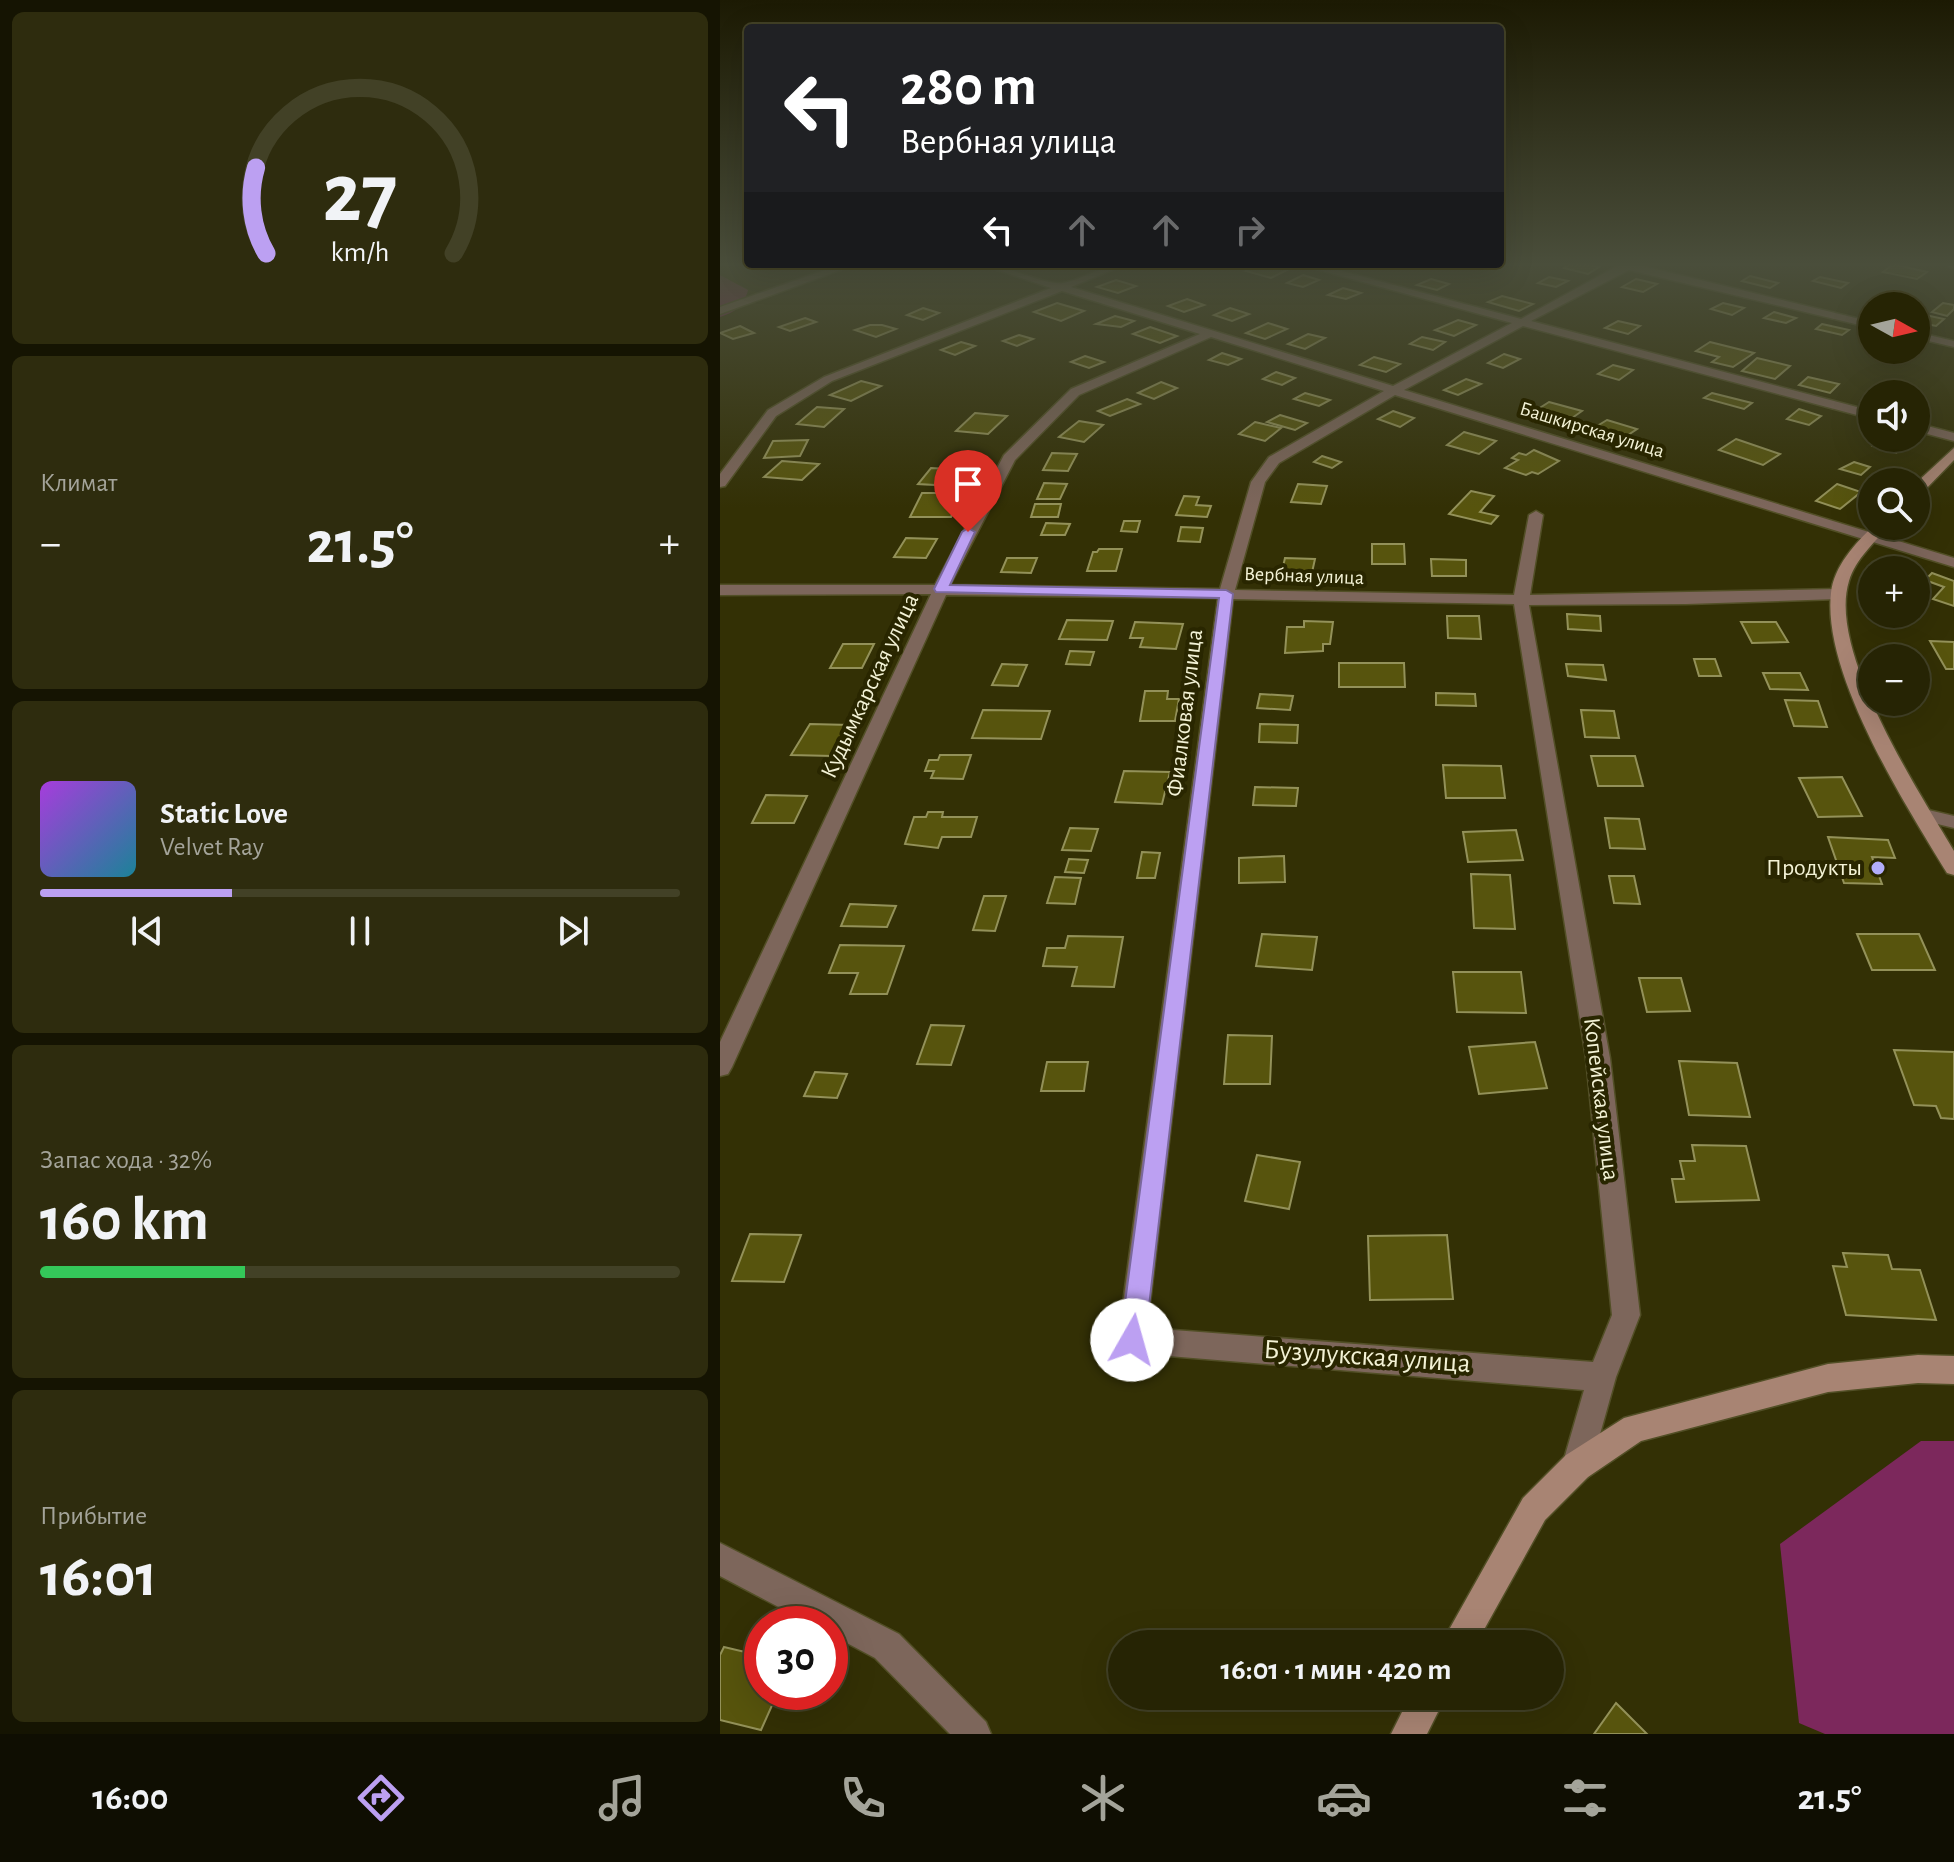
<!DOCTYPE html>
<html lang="ru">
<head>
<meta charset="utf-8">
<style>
  :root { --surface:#262404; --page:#2e2c0e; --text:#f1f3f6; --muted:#a4a49a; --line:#424126; --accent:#bca0f2 }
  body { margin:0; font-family:"Alegreya Sans",sans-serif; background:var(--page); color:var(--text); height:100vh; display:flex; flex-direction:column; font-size:30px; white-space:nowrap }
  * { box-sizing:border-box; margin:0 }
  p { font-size:26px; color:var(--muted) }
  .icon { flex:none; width:44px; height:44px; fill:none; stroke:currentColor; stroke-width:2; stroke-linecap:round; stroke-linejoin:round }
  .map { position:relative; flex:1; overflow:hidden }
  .details { display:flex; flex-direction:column; gap:12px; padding:12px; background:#151402; width:720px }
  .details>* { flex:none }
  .banner { position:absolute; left:24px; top:24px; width:760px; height:244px; border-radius:8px; box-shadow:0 8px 32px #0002,0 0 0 2px var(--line); background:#202124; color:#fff; overflow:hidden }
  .needle { width:52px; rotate:98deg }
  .buttons { position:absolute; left:1138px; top:292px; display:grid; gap:16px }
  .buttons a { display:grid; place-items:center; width:72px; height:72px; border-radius:50%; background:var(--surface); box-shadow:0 8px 32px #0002,0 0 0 2px var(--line); font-size:40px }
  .speed { position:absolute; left:24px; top:1606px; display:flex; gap:16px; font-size:40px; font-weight:700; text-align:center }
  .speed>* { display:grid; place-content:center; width:104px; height:104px; border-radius:50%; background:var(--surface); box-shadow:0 8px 32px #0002,0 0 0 2px var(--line); line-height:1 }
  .speed .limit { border:12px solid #d22; background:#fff; color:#111 }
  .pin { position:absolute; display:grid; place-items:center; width:68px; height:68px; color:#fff; margin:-82px -34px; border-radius:50% 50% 50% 0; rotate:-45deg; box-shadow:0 0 8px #0007 }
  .pin .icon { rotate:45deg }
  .me { position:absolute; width:88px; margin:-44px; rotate:7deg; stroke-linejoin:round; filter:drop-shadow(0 0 6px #0008) }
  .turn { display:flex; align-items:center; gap:28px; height:168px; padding:0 24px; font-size:36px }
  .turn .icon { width:104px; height:104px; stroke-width:2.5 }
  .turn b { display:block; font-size:56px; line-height:68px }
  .lanes { display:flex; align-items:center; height:76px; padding:0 24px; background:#0003; justify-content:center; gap:40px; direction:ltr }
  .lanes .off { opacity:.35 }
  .big { font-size:60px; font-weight:700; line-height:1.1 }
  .details .card { flex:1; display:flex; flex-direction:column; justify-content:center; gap:12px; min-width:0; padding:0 28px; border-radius:12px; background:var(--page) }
  .details .dial { align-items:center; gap:0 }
  .dial svg { height:208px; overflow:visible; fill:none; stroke:var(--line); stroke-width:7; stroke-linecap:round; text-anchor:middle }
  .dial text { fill:var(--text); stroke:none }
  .song { display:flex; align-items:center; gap:24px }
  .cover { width:96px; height:96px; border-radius:12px; background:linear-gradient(135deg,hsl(280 70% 55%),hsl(190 70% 35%)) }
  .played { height:8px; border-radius:4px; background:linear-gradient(90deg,var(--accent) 30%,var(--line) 30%) }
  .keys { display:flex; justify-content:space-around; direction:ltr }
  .heat { display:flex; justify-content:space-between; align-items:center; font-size:44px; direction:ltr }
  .charge { height:12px; border-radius:6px; background:linear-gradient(90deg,#34c759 32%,var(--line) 0) }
  .trip { position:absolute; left:388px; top:1630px; width:456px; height:80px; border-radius:40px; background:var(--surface); box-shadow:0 8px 32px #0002,0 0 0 2px var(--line); font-weight:700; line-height:80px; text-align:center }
  .menu { display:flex; height:128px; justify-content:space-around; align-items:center; background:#0f0e02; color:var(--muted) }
  .menu .icon { width:56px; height:56px }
  .menu .on { color:var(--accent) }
  .menu b { font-size:36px; color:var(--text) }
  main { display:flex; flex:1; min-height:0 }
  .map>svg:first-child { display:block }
  .green { fill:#7c285c }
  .building { fill:#57540d; stroke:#939159; stroke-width:2 }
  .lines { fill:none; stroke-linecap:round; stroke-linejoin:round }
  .street-casing { stroke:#524f26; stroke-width:3 }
  .secondary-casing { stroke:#524f26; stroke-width:3 }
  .street { fill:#7d665b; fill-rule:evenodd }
  .secondary { fill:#a88473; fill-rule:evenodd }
  .route { fill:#bca0f2; stroke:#7a689d; stroke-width:2 }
  .poi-dot { fill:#b2adfa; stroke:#292600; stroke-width:3 }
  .labels { text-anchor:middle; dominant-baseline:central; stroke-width:8; stroke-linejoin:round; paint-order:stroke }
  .far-street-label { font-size:20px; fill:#f3f2d5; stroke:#292600 }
  .street-label { font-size:24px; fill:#f3f2d5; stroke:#292600 }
  .poi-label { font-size:24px; fill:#f3f2d5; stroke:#292600; text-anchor:end }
  .near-street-label { font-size:28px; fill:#f3f2d5; stroke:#292600 }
</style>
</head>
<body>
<main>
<section class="details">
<div class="card dial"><svg viewBox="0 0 100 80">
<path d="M14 69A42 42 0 1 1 86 69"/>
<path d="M14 69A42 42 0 0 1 10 36" stroke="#bca0f2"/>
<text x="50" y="56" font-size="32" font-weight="700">27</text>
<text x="50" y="72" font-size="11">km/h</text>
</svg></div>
<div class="card"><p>Климат</p>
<div class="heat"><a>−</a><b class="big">21.5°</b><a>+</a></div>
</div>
<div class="card">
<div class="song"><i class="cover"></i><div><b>Static Love</b><p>Velvet Ray</p></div></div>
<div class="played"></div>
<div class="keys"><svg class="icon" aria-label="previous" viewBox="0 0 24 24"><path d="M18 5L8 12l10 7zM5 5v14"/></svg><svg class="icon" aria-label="pause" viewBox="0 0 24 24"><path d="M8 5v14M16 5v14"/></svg><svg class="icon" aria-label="next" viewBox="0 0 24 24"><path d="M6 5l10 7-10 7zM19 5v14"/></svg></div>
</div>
<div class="card"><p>Запас хода · 32%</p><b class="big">160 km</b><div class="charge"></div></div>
<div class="card"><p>Прибытие</p><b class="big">16:01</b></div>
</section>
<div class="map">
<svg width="1234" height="1734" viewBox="0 0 1234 1734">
  <rect width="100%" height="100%" fill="#333005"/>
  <g class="green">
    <path d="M0,275l28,15c-4,16 -13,22 -28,27z"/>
    <polygon points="1201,1441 1234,1441 1234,1734 1105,1734 1079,1723 1060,1544"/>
  </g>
  <g class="building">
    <polygon points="539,265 546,265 567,270 551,278 526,271"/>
    <polygon points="849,265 870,265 879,267 868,274 844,268"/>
    <polygon points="1172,265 1177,265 1207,272 1197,279 1163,272"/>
    <polygon points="583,275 599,280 583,287 567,283"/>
    <polygon points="1030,276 1058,283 1050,288 1022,281"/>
    <polygon points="829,277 848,281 836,287 818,283"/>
    <polygon points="1100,277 1128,283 1121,288 1093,281"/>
    <polygon points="711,279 729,284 717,290 697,285"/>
    <polygon points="916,279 937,284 923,292 902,287"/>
    <polygon points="396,280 416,286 398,293 377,287"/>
    <polygon points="623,288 641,293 626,299 608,295"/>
    <polygon points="782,296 813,304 799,311 768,302"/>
    <polygon points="467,299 484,305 464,312 448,306"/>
    <polygon points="337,303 364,311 341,321 314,312"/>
    <polygon points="1003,303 1024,308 1012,315 991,309"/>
    <polygon points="1223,303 1234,305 1234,309 1227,316 1212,312"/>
    <polygon points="203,308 219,313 203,320 187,315"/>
    <polygon points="510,308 529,314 512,321 494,315"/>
    <polygon points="1054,312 1076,318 1066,323 1044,318"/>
    <polygon points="1196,313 1224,319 1216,326 1196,322"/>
    <polygon points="395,316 414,321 401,327 376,324"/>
    <polygon points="85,318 96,322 70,331 59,327"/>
    <polygon points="738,320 756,325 734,336 715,330"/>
    <polygon points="898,321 920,326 908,334 885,328"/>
    <polygon points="548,323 567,329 545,339 526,333"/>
    <polygon points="1102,324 1129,330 1122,335 1096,329"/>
    <polygon points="150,325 162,325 176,329 156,337 135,330"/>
    <polygon points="20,326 34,333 13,339 0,333"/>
    <polygon points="430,327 457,336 440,343 413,334"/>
    <polygon points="588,334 605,338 585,349 568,344"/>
    <polygon points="299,335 313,339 297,346 283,341"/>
    <polygon points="702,337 725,342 713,350 690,344"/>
    <polygon points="241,342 255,346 235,355 221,350"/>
    <polygon points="990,342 1034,353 1013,367 992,362 999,357 976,351"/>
    <polygon points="502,353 521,359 508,365 489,360"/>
    <polygon points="784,354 800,359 783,368 768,363"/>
    <polygon points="365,356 384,362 369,368 351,362"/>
    <polygon points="654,357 680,364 666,372 640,365"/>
    <polygon points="1037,358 1070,366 1055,379 1022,371"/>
    <polygon points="893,365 913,370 899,380 878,374"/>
    <polygon points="556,372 575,378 562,385 543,379"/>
    <polygon points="1088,377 1119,384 1110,393 1079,385"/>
    <polygon points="746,379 761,384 738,395 724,390"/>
    <polygon points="141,381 161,386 131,401 110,395"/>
    <polygon points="441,382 457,388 434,399 418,393"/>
    <polygon points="585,393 610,400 599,406 574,399"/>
    <polygon points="992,393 1032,403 1024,409 984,398"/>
    <polygon points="407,399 420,404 390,416 378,411"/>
    <polygon points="829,402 862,411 845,423 812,413"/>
    <polygon points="97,407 124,409 104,427 77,424"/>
    <polygon points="1079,409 1101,416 1089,425 1067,419"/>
    <polygon points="673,411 694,418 680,427 658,419"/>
    <polygon points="255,413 287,416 268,434 236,431"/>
    <polygon points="560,415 587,423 575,430 547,422"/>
    <polygon points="887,420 917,429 899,441 869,431"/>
    <polygon points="359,421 383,425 364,442 339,437"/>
    <polygon points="535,422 561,428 545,441 519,434"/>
    <polygon points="744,432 776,441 759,454 727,445"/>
    <polygon points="1167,438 1187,444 1176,453 1153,446 1159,442 1151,439"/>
    <polygon points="1016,439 1060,454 1043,465 999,450"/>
    <polygon points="88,440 80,456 44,458 53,441"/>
    <polygon points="814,450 839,461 818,474 812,472 806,475 785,468 798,460 792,458 799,453 806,455"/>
    <polygon points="332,453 357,454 348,471 323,470"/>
    <polygon points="602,456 621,462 612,468 594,462"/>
    <polygon points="62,461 99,464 82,480 44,477"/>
    <polygon points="1134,462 1150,467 1141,475 1120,469"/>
    <polygon points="211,468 245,470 233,486 198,484"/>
    <polygon points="324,483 347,484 340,499 317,499"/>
    <polygon points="578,484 607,486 601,504 571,502"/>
    <polygon points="1117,484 1141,492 1120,509 1096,501"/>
    <polygon points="751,491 774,496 760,512 778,516 771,524 729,514"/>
    <polygon points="202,493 242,493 231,517 190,517"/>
    <polygon points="464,496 479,497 476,505 491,506 487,517 456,515"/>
    <polygon points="315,504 341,504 338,517 311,517"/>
    <polygon points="404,521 420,521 417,532 401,531"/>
    <polygon points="326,523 350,524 345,535 321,535"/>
    <polygon points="461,527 483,528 480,542 458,541"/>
    <polygon points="186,538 217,539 206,558 174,557"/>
    <polygon points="652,544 684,544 685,564 652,564"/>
    <polygon points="379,549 402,549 396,571 367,571 373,552 377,552"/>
    <polygon points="287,558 317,558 311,573 281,572"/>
    <polygon points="565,558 595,559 591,577 561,575"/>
    <polygon points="711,559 746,560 746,576 712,576"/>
    <polygon points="1212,573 1234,581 1234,606 1213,599 1224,587 1205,580"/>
    <polygon points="847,614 880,616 881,631 848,629"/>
    <polygon points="727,616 759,616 761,639 728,638"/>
    <polygon points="347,620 393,621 387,640 339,639"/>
    <polygon points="584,621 613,622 610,644 603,644 603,651 565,653 567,627 584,627"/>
    <polygon points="415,622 463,624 456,649 420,647 423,638 410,638"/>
    <polygon points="1021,622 1056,622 1068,642 1032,643"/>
    <polygon points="1210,641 1234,642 1234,669 1226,669"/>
    <polygon points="123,644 154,644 142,668 110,668"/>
    <polygon points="350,651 374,652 370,665 346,664"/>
    <polygon points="974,659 995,659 1001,676 979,676"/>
    <polygon points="619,663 684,663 685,687 619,687"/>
    <polygon points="282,664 307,665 298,686 272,685"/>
    <polygon points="846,664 883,665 886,680 848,676"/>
    <polygon points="1043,673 1080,673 1088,690 1050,689"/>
    <polygon points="425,691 448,691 447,699 459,699 455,721 420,721"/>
    <polygon points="716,693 755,694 756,706 716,705"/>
    <polygon points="540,694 573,696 570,710 537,708"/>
    <polygon points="1065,700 1098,701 1107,727 1074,726"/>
    <polygon points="263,710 330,711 321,739 252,738"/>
    <polygon points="861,710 894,711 899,738 865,737"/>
    <polygon points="90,724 130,725 113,756 71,755"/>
    <polygon points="540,724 578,725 577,743 539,742"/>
    <polygon points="220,755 251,755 243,779 211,778 214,771 205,771 209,760 218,760"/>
    <polygon points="871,756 915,756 923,786 878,786"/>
    <polygon points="723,765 781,766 785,798 726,798"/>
    <polygon points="404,771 450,772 442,804 395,802"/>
    <polygon points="1122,777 1142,816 1098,817 1079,778"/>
    <polygon points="535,787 578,788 576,806 533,805"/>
    <polygon points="46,795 87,796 74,823 32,823"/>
    <polygon points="208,812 223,812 222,817 257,817 251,837 222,837 218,848 185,844 194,817 206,817"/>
    <polygon points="885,818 919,819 925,849 890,848"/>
    <polygon points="350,828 378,829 371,851 342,850"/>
    <polygon points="796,830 803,860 748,862 743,832"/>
    <polygon points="1108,837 1168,840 1175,858 1152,857 1162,884 1124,883"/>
    <polygon points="422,852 440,853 435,878 417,878"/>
    <polygon points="564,856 565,882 519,883 519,858"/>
    <polygon points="349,859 368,860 364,873 345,872"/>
    <polygon points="751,874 790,875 795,929 754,928"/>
    <polygon points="889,876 914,876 920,904 894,903"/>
    <polygon points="335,877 361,878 355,904 327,903"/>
    <polygon points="264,896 286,896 275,931 253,930"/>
    <polygon points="130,904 176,906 167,927 121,926"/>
    <polygon points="542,934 597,937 592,970 536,966"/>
    <polygon points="1137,934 1199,934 1215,970 1152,970"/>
    <polygon points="348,936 403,937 394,987 352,986 357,967 323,966 327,948 345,948"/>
    <polygon points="120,945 184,946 167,994 130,994 138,973 109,973"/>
    <polygon points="733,972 801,972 806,1013 737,1012"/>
    <polygon points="919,978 961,978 970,1011 927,1012"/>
    <polygon points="211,1025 244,1026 231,1065 197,1064"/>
    <polygon points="508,1035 552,1036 550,1084 504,1084"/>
    <polygon points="815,1042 827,1088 759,1094 749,1047"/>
    <polygon points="1174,1050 1234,1052 1234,1119 1221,1118 1216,1106 1194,1105"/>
    <polygon points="959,1061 1017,1063 1030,1117 969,1115"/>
    <polygon points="327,1062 368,1062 364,1091 321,1091"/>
    <polygon points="95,1072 127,1074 117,1098 84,1096"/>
    <polygon points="972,1145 1026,1146 1039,1200 956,1202 952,1179 964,1179 960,1161 975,1161"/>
    <polygon points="537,1155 580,1162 569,1209 525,1201"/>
    <polygon points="30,1234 81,1235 64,1282 12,1281"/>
    <polygon points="727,1235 733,1299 650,1300 648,1236"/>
    <polygon points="1123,1253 1168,1255 1172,1269 1200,1270 1216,1320 1126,1315 1113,1266 1127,1267"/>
    <polygon points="4,1647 42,1656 42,1692 58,1692 41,1730 0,1720 0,1655"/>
    <polygon points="896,1703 927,1734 874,1734"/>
  </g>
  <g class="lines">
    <g class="street-casing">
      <g id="street">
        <polygon points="119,265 134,265 0,314 0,307"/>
        <path d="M263,265c24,0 64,21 80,18 22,-4 38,-18 61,-18l-53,22 322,99 119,-63 -211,-58h18l202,54 98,-54h20l233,57v6l-243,-58 -98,51 341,90v8l-349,-93 -119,64 550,168v9l-559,-172 -116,68 -14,19 -30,108 279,5 15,-80 7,-4 7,4 -13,80 308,-6 8,5 -8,5 -152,5 -157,1 81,453 30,257 -24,62 -28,100 -11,4 -11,-4 -4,-11 22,-76 -452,-37 -10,-4 -4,-9 100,-742 -272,-3 -214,472 -4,7 -8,2v-34l211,-448 -211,1v-10h215l69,-130 67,-66 129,-55 -138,-43 -230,90 -56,35 -51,70 -5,1v-13l48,-64 56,-33 227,-89zM491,337l173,54 -115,66 -18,25 -31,107 -270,-4 65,-125 64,-65zM513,599l281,5 72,454 26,257 -19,47 -446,-34z"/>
        <polygon points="1226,265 1234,265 1234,269"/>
        <polygon points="1196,332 1234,341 1234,347 1196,338"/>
        <polygon points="1196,423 1234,433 1234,441 1196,431"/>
        <polygon points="1204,809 1234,816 1234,828 1197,819 1194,815"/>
        <polygon points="0,1543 179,1634 266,1722 271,1734 230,1734 155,1658 110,1634 110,1624 91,1624 0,1576"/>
      </g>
    </g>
    <g class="secondary-casing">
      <g id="secondary">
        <polygon points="1234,448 1234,460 1201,494 1196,495 1196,483"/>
        <path d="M1153,526h15c-14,18 -32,32 -39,55 -22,70 69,209 105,270v24l-7,-2c-42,-69 -125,-199 -116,-280 3,-27 24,-49 42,-67z"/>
        <polygon points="1198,1355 1234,1356 1234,1384 1198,1383 1108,1392 921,1441 868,1477 825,1520 756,1644 721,1644 803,1498 846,1455 904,1418 1108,1364"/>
        <polygon points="690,1696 726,1696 707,1734 671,1734"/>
      </g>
    </g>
    <use href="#street" class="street"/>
    <use href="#secondary" class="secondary"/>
  </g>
  <linearGradient id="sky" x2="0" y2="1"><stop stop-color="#1c1a03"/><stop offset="0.52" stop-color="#4a4e3b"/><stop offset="1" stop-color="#4a4e3b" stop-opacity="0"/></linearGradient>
  <rect width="1234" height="508" fill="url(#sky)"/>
  <polygon class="route" points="248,528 255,532 230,585 506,590 513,594 425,1340 421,1349 412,1352 403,1349 400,1340 499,598 216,592 214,589 242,532"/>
  <circle class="poi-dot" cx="1158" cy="868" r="8"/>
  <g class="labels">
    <g class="far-street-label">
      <text transform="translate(872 430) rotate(17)">Башкирская улица</text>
      <text transform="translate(584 576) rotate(2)">Вербная улица</text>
    </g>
    <g class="street-label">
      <text transform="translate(150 686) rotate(-65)">Кудымкарская улица</text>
      <text transform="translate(465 713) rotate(-83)">Фиалковая улица</text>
      <text transform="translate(881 1099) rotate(83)">Копейская улица</text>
    </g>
    <g class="poi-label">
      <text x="1142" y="868">Продукты</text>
    </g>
    <g class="near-street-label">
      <text transform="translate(647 1357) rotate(4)">Бузулукская улица</text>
    </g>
  </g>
</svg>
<div class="buttons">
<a><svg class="needle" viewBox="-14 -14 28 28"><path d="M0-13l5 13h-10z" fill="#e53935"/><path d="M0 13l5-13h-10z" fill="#a4a49a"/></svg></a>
<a><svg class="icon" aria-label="sound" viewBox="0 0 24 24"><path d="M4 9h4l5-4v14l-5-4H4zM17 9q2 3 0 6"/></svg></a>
<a><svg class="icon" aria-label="search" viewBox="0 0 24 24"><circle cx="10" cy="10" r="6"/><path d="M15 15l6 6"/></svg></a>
<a>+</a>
<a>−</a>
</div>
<div class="speed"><div class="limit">30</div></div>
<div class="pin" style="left:248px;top:532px;background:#d93025"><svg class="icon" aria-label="arrive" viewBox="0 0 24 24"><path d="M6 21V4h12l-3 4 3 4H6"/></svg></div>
<svg class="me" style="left:412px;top:1340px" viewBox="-20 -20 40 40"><circle r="19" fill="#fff"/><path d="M0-13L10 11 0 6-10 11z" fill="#bca0f2"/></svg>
<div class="trip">16:01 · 1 мин · 420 m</div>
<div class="banner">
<div class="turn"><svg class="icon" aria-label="left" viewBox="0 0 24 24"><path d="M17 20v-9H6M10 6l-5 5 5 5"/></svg><div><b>280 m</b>Вербная улица</div></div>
<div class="lanes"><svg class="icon" aria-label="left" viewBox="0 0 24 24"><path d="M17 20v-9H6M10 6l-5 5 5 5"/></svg><svg class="icon off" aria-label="ahead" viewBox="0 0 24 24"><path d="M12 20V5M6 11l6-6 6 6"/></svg><svg class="icon off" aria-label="ahead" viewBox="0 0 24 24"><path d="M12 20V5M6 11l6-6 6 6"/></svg><svg class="icon off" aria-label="right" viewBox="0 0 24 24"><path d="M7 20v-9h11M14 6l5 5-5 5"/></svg></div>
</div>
</div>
</main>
<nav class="menu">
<b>16:00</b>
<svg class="icon on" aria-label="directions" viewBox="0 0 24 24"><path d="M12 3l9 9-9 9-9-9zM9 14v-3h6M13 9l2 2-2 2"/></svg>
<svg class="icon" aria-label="music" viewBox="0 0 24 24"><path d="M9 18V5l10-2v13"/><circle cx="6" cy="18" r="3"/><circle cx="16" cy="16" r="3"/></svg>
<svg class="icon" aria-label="phone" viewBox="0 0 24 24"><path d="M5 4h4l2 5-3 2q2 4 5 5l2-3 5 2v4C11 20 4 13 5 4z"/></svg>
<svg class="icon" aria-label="climate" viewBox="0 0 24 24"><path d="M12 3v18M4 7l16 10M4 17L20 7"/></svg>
<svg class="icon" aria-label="car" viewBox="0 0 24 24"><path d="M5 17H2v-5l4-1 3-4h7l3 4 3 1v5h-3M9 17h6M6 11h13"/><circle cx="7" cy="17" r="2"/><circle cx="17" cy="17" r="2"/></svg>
<svg class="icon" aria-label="filters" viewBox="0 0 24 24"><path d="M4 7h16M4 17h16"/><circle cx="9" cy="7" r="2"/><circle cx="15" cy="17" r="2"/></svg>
<b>21.5°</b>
</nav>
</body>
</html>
